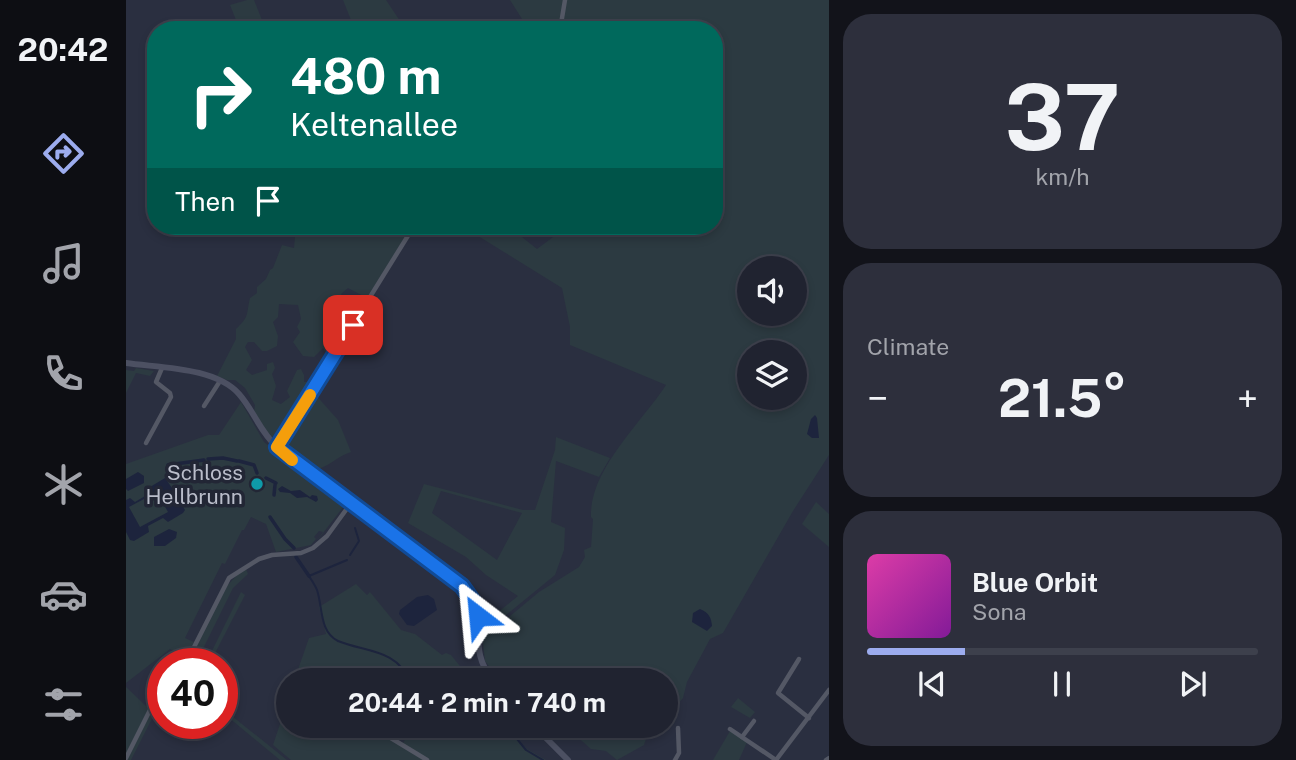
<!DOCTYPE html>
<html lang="en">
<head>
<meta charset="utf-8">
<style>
  :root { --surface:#202330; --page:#2d2f3c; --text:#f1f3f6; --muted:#a2a4ab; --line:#3d404c; --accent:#9cacee }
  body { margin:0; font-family:"Public Sans",sans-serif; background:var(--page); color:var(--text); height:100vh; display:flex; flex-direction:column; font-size:26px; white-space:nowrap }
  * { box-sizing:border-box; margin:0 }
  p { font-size:23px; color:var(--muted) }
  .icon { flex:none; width:38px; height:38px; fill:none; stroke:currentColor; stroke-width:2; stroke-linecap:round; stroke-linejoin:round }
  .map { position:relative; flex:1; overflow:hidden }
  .sheet { display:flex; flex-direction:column; gap:14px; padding:14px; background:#12131a; width:467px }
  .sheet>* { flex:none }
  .hud { position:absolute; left:21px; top:21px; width:576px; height:214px; border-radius:28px; box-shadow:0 4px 10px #0003,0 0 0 2px var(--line); background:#00695c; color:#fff; overflow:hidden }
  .tools { position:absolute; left:611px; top:256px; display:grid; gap:14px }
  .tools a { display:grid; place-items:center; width:70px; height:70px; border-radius:50%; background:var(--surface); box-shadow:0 4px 10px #0003,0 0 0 2px var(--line); font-size:35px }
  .speed { position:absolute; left:21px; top:648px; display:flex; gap:14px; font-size:35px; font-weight:700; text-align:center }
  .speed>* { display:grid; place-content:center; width:91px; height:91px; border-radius:50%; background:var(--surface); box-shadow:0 4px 10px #0003,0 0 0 2px var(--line); line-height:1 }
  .speed .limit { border:10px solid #d22; background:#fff; color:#111 }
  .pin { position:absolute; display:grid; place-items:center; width:60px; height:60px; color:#fff; margin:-30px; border-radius:14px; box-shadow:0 4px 10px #0006 }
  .me { position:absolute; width:77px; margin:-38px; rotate:331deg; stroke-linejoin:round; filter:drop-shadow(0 0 5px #0008) }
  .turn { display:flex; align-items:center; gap:24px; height:147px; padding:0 28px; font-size:32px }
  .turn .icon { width:91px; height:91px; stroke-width:2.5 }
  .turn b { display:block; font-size:49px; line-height:60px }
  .then { display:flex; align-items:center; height:66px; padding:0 28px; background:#0003; gap:14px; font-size:26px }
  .big { font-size:52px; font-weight:700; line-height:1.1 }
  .sheet .widget { flex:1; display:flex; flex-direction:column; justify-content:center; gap:10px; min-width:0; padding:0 24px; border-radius:28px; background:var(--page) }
  .sheet .dial { align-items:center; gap:0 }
  .dial b { font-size:91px; line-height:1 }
  .song { display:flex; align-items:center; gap:21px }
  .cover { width:84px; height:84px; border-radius:10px; background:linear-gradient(135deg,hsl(320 70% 55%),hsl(290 70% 35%)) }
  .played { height:7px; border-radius:4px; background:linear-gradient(90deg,var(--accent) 25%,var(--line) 25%) }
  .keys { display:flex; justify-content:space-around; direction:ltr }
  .heat { display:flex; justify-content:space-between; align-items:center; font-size:38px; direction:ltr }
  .trip { position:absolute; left:150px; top:668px; width:402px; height:70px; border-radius:35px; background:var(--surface); box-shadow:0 4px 10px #0003,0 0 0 2px var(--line); font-weight:700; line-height:70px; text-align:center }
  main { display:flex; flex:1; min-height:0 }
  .tab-bar { display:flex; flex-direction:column; width:126px; justify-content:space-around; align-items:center; background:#0d0e13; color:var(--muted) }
  .tab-bar .icon { width:49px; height:49px }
  .tab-bar .active { color:var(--accent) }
  .tab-bar b { font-size:32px; color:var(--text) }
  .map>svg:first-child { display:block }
  .green { fill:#2c3a41; fill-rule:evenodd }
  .water { fill:#1d243d; fill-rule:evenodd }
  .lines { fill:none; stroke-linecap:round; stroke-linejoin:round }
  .stream { stroke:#1d243d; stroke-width:2 }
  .canal { stroke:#1d243d; stroke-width:3.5 }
  .street { stroke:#545865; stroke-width:4.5 }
  .secondary { stroke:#4c5062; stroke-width:6 }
  .route-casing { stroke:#114b97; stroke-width:18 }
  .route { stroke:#1a73e8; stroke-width:12 }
  .slow { stroke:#f59e0b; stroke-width:12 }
  .culture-dot { fill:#0f9aa8; stroke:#222635; stroke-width:2.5 }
  .labels { text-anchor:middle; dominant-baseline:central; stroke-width:7; stroke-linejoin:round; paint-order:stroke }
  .poi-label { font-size:21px; fill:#babdca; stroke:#222635; text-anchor:end }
</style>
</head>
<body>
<main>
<nav class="tab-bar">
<b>20:42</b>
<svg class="icon active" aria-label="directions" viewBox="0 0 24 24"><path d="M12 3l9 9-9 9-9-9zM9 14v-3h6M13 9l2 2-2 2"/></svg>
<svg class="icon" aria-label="music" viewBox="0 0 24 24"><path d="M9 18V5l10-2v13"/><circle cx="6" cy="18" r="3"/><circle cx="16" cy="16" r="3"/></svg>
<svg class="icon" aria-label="phone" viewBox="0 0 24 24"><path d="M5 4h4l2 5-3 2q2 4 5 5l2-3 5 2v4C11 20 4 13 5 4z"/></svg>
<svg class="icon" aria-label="climate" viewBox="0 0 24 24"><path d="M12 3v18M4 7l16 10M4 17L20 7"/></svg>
<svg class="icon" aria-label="car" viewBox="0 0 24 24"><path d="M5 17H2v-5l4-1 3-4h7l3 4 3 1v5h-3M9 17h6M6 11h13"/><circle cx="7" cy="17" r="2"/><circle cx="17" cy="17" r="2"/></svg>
<svg class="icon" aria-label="filters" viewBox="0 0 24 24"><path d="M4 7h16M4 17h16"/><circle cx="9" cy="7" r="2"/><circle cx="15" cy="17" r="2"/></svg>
</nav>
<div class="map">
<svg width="703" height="760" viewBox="0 0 703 760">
  <rect width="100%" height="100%" fill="#2a2f40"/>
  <g class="green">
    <polygon points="121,0 128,0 140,30 114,30 104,5"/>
    <polygon points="217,0 260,0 280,30 229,30"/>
    <path d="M384,0h319v455l-36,56 -70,122 -13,6 -23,43 -4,16 -6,7 -10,-5v-19h-167l-15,-20 -3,-27 16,-8 41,-34 40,-25 6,-10 -1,-7 7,-3 2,-28 -2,-2c-2,-47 51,-95 75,-132l-96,-40v-18l-8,-39 -100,-62h46l29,23 31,-23h146v-196h-185zM623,268h45v45h-45zM623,352h45v45h-45z"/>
    <path d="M170,226h89l22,8 -40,64 -19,-10 -7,6 2,8 -5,7 1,6 -4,5 -12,7 3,10 11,11 -7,13 -7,-13 -9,9 -11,-1 -10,-14 7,-10 -3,-5 4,-8 -3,-14 -19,-1 -1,13 -5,5 5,14 -1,10 -10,5h-5l-8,-9h-6l-3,5 7,13 -6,10 6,5 15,-5v-6l6,-2 2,6 -3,6 4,12 -4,14 9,4 9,-7 -3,-6 10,-21 4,-1 3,6v7h4l3,-7 5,-1 2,6 -37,55 -11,2 -16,-24 1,-8 -10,-17 -10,-8h-8l-10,-4 19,-37v-10c14,-13 10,-15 14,-31l7,-5v-6l9,-8 4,-9 3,-2 9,-23 12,3z"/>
    <polygon points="10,368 28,371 24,376 10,373 0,393 0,370 8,371"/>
    <path d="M188,393l24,27 13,32c-13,4 -20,13 -33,17l3,9 -37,-29 -2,-8z"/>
    <polygon points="115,402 138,442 218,502 218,506 190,542 197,532 193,531 188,537 190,539 185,545 150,552 140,524 125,517 118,530 116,530 99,564 96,563 59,638 68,642 60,657 53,659 51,653 44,649 0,683 0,464 82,435 93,435"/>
    <path d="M430,437l54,21 -11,19 -43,-16 -5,61 14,6 -1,22 -9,25 -60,49 -3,-7 26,-21 -32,-21 -20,-18 -58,-34 16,-39 99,26h12l20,-60zM315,491l81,22 -25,47 -65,-47z"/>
    <polygon points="690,502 703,514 703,547 676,524"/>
    <polygon points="120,569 122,574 107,588 70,663 61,663 101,586 110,576"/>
    <polygon points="230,584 241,595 244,592 275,630 289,634 316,655 320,653 325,655 346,681 168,681 183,638 200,634 193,607"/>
    <polygon points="115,592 119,595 84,663 80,663"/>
    <polygon points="37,675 37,697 5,760 0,760 0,687 20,706"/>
    <polygon points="163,697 163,726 247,726 277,743 287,726 367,726 387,733 401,749 420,760 165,760 147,745"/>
    <polygon points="612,698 629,712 624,718 605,707"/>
    <polygon points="96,708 161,760 154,760 96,712"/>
    <polygon points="439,726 524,726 518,745 491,760 480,751 465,749"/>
    <polygon points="604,731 621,742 613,760 587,760"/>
  </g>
  <g class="water">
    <polygon points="689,415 691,418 693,438 686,438 681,434 685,419"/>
    <polygon points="12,472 18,476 18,483 2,491 0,489 0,479"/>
    <path d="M39,478l7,10 6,-1 6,4 1,6 -4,6 4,7 -2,3 -15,9 -5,-4 -15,8 1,6 -15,9 -4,-1 -4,-8v-32l4,-2 5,4 15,-9v-6zM31,492l11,20 -28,15 -11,-20z"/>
    <polygon points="156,486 165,491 174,490 184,497 186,495 191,496 192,500 190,502 181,497 171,498 164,493 154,492 152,489"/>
    <polygon points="43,529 51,532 50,538 39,546 28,546 28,537"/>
    <polygon points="302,595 308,599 311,610 288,626 281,625 273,614 274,610 291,597"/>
    <path d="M574,609c9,4 11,8 12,17l-5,5 -15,-9 1,-9z"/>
  </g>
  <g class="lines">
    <g class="stream">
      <polyline points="224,555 233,541 229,528"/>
      <path d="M221,560l-38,16c3,5 6,9 8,14 6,18 2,41 21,51 26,11 60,8 71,40"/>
      <polyline points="365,726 387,734 400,750 417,760"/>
    </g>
    <g class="canal">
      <polyline points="82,459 97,458 111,461"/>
      <polyline points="113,461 128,465 131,473"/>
      <polyline points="42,465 78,460"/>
      <polyline points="140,478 150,483"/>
      <polyline points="148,495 149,485"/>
      <polyline points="144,517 159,539 168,548"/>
      <polyline points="170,557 183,576"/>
    </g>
    <g class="street">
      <polyline points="434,30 439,0"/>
      <polyline points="78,406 94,381"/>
      <polyline points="20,443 45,397 44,393 30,382 36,368"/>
      <polyline points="151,447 288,226"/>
      <polyline points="673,659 652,693 683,718"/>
      <polyline points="57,663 64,655 103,578 133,559 146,555 175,553 187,548 201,536 225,503"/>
      <polyline points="245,726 301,760"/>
      <polyline points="604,729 650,760"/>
      <polyline points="616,737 628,721"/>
      <polyline points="0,758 37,684"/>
      <polyline points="549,760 553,753 552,728"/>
      <polyline points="650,760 703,690"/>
      <polyline points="700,760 703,758"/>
    </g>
    <g class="secondary">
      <path d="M0,363c34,5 89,4 113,31 15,17 21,38 38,53l185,140c30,34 2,57 31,94"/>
      <polyline points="408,726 442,760"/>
    </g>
  </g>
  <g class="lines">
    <g class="route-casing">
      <polyline id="route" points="227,325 151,447 336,586 348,603 352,616"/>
    </g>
    <use href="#route" class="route"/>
    <polyline class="slow" points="166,460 151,447 184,395"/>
  </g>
  <circle class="culture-dot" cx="131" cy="484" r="7"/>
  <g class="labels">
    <g class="poi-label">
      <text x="117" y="472">Schloss<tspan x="117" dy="24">Hellbrunn</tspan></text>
    </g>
  </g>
</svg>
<div class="tools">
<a><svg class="icon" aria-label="sound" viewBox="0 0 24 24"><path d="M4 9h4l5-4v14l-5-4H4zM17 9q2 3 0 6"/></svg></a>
<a><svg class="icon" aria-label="layers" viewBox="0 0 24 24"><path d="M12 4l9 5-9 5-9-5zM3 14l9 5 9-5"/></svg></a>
</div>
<div class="speed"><div class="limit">40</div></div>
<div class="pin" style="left:227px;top:325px;background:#d93025"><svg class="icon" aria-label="arrive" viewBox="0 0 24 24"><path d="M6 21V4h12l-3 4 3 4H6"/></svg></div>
<svg class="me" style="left:352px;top:616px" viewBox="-20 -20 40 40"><path d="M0-17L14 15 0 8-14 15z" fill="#1a73e8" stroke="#fff" stroke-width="4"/></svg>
<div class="trip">20:44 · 2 min · 740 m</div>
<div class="hud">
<div class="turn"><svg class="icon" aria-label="right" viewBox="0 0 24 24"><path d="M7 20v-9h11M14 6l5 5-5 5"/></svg><div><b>480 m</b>Keltenallee</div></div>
<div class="then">Then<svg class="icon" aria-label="arrive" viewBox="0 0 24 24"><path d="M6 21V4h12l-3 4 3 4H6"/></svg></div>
</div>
</div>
<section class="sheet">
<div class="widget dial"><b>37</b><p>km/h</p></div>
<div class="widget"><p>Climate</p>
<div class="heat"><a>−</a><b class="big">21.5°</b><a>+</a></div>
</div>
<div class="widget">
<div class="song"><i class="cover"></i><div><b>Blue Orbit</b><p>Sona</p></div></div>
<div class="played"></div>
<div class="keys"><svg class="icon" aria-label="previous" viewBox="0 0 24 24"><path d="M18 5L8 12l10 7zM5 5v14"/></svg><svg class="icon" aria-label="pause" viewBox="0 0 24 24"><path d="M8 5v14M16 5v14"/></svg><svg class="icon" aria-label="next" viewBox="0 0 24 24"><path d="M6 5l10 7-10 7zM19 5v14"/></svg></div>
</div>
</section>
</main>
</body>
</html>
